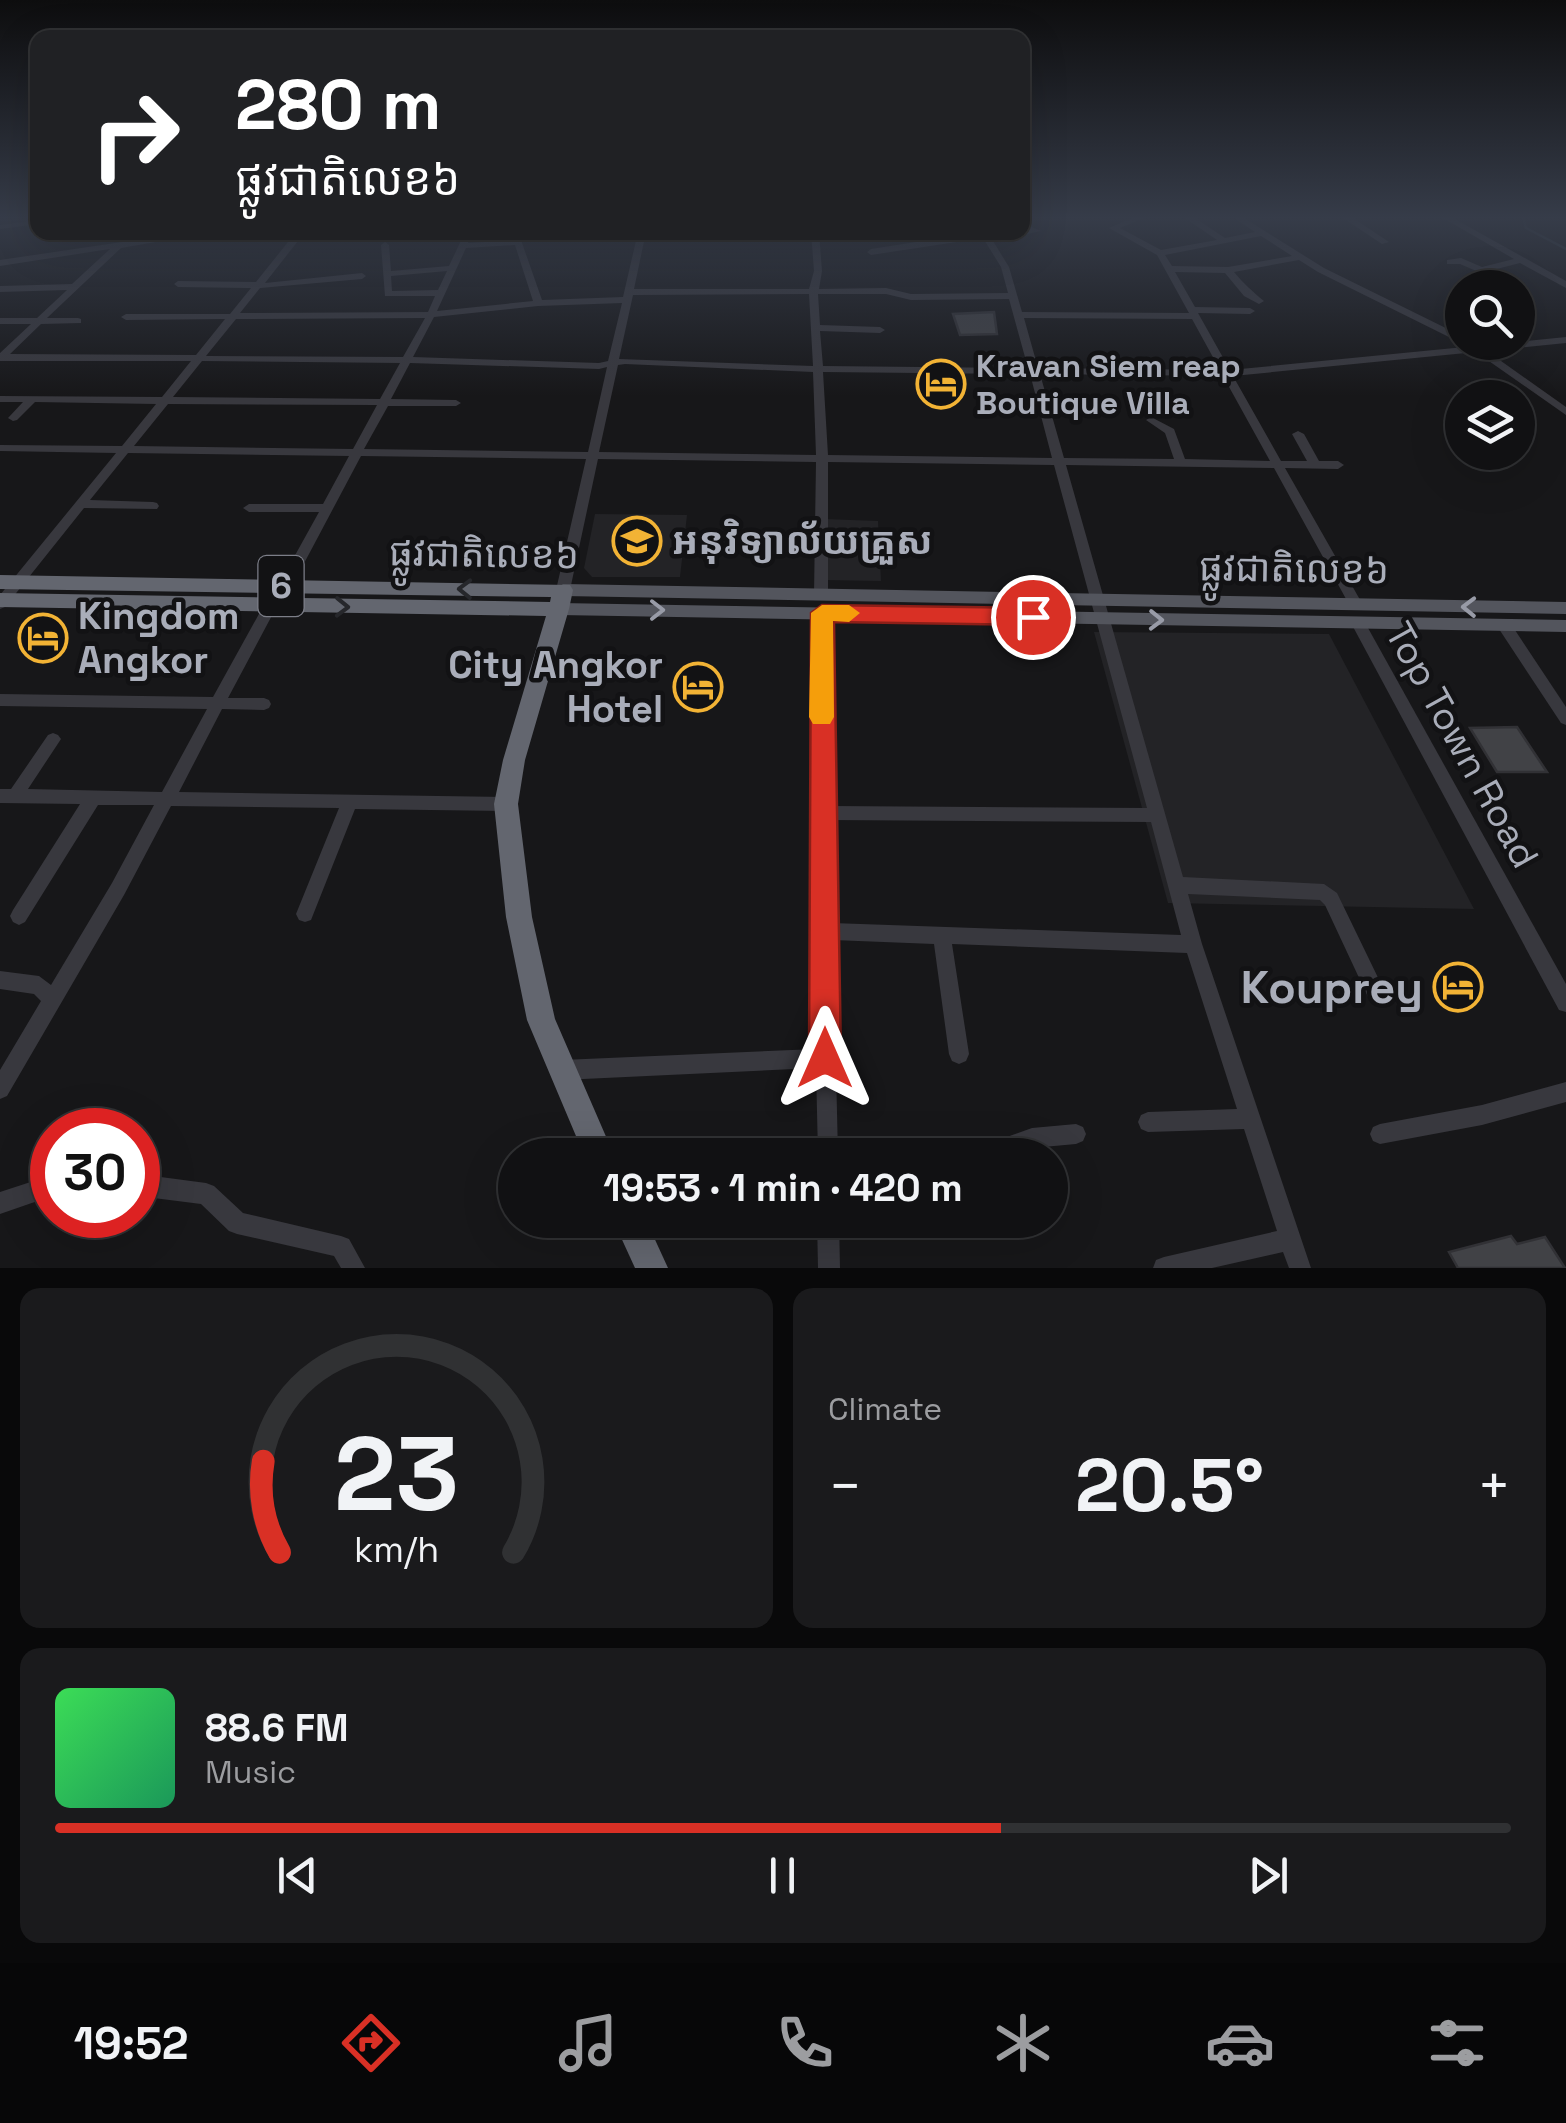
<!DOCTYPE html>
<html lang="en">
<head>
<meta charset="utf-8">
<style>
  :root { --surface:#111113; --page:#1a1a1c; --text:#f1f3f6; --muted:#9c9da0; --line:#303133; --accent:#d93025 }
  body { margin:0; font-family:"Space Grotesk","Noto Sans Khmer",sans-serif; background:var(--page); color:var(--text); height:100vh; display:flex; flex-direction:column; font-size:38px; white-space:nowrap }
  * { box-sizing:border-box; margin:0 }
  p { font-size:32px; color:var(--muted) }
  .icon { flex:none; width:55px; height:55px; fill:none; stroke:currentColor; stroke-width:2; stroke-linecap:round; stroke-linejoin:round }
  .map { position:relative; height:1268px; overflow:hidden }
  .panel { display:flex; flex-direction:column; gap:20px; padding:20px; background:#09090a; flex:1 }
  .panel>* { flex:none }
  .top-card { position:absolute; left:30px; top:30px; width:1000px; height:210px; border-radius:20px; box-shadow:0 10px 40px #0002,0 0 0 2px var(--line); background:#202124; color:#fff; overflow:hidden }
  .fabs { position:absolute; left:1445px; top:270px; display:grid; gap:20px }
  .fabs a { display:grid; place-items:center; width:90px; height:90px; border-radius:50%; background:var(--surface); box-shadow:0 10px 40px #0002,0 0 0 2px var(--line); font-size:50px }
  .speed { position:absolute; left:30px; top:1108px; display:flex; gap:20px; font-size:50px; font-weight:700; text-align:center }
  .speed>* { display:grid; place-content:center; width:130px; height:130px; border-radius:50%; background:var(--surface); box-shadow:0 10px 40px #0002,0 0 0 2px var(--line); line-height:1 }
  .speed .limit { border:15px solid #d22; background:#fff; color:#111 }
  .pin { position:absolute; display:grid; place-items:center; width:85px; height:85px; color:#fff; margin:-42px; border:5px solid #fff; border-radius:50%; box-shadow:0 2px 10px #0007 }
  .me { position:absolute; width:110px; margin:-55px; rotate:0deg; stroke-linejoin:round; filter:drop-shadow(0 0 8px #0008) }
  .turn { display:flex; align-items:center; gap:35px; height:210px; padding:0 40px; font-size:45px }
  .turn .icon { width:130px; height:130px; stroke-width:2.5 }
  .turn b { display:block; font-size:70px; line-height:85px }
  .big { font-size:75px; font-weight:800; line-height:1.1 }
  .panel .widget { flex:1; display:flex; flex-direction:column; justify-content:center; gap:15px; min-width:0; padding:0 35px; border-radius:20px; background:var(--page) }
  .panel .dial { align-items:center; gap:0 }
  .dial svg { height:260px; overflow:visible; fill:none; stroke:var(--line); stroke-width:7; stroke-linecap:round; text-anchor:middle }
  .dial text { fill:var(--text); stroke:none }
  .song { display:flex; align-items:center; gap:30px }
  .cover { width:120px; height:120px; border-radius:15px; background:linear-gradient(135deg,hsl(130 70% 55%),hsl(150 70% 35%)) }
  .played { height:10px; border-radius:5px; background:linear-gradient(90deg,var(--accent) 65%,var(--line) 65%) }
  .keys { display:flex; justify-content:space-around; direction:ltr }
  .heat { display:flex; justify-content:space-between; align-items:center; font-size:55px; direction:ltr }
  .panel .tiles { flex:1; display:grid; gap:20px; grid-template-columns:1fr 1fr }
  .widget:last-child { grid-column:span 2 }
  .trip { position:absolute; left:498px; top:1138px; width:570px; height:100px; border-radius:50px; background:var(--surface); box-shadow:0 10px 40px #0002,0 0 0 2px var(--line); font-weight:800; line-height:100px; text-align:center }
  .tabs { display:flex; height:160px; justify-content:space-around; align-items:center; background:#070708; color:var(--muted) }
  .tabs .icon { width:70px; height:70px }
  .tabs .active { color:var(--accent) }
  .tabs b { font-size:45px; color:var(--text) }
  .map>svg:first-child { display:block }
  .built { fill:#232326 }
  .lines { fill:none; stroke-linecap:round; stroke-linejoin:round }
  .stream { stroke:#2c353d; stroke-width:2.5 }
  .building { fill:#414246; stroke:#313135; stroke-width:2.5 }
  .minor { fill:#38383e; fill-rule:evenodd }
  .major { fill:#53555d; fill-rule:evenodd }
  .highway { fill:#63666f; fill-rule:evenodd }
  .oneway { stroke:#26272b }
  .oneway2 { stroke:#989ba7 }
  .route { fill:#d93025; stroke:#8d1f18; stroke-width:2.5 }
  .slow { fill:#f59e0b }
  .labels { text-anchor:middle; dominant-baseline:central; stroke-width:9; stroke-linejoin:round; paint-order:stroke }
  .far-poi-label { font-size:32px; font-weight:bold; fill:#a9adb9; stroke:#121214; text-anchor:start }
  .shield { fill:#121214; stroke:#7c7e88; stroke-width:2.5 }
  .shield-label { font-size:35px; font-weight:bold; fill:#a9adb9 }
  .poi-label { font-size:38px; font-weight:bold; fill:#a9adb9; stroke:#121214; text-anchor:start }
  .street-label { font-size:38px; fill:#a9adb9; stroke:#121214 }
  .near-poi-label { font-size:45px; font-weight:bold; fill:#a9adb9; stroke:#121214; text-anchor:end }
</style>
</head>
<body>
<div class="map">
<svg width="1566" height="1268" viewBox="0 0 1566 1268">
  <rect width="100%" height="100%" fill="#171719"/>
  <g class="built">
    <polygon points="595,514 687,515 680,577 592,577 584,568"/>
    <polygon points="824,519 878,521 881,581 823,580"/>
    <polygon points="1094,632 1329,634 1474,909 1168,903"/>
  </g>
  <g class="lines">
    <polyline class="stream" points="1523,218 1526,228 1566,249"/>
  </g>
  <g class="building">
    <polygon points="994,312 997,334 960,335 953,314"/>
    <polygon points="1517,727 1547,772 1497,772 1470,728"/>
    <polygon points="1511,1236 1517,1244 1545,1237 1565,1268 1458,1268 1449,1252"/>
  </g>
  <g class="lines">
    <g class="minor">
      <path d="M1132,218h12l-24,10 41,22 56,-10 -32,-22h10l30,20 30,-6 -21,-14h10l80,50 138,68 2,6h-5l-141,-70 -19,-12 -65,12c10,12 18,19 30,29l-5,3 -15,-8 -19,-23 -50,-1 20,35 55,1 5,3 -5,3 -52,-1 32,57 336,-33v6l-79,8 79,56v8l-90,-63 -243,24 48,85h26l-15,-27 6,-3 6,3 15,27h19l6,4 -6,4 -53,-1 78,137 -7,5 -5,-2 -77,-140 -208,-3 117,412 141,7 13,9 47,97 -2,7 -7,2 -7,-2 -43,-92 -5,-5 -132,-6 14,50 109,324h-22l-6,-16 -71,16h-59l3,-8 8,-3 113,-26 -33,-102 -96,3 -7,-3 -3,-7 3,-7 7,-3 89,-3 -50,-156 -235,-9 17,110 -3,7 -7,3 -7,-3 -3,-7 -15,-110 -101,-4 5,215h-20l-2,-87 -254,12 -7,-3 -3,-7 3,-7 7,-3 254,-11 -3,-236 2,-200 2,-4 5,-1 7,5v193l318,2 -93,-343 -226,-3v133l-7,5 -7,-5 2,-133 -218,-3 -28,131 -7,5 -7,-5 30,-131 -225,-3 -69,130 -7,5 -7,-5 41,-74h-70l-6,-4 6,-4h74l26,-48 -221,-3 -38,47 63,2 4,1 2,3 -2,3 -73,-1 -79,99 -5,2v-14l116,-142 -116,-2v-6l122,1 34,-42 -121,-2 -18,18 -4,1 -5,-3 15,-16h-23v-6l162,1 29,-36h-191v-8l31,-29h-31v-6h37l30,-28 -67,2v-6l72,-2 38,-35 -110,17v-6l190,-28h24l-93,16 -74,70h31l3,1v4l-40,1 -31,30 186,1 29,-36 -99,1 -5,-3 5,-3h104l21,-26 -73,-1 -4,-3 4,-3 78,1 40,-50h9l-40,51 97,-10 4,3 -4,3 -102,9 -20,25 188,-1 7,-16h-50l-4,-51 4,-3 4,3 2,26 58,-5 16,-34h8l-5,11 53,-3 21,60 81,-3 15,-65h8l-12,57h175l5,-18 -3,-39h8l3,39 -3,18 67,-1 25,6 97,-1 -7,-26 -18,-29 -112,17 -4,-3 4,-3 109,-17h8l3,4 37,-6 -6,-2v-5l19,8 -48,10 16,26 13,45 167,1 -32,-58 -48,-27zM1261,236l31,20 -64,11 -56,-1 -7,-11zM515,245l18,56 -96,10 29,-63zM447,271l-9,19 -46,1 -1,-15zM809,294l4,72 -194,-7 14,-64zM818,294h68l25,6 98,-1 19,69 -205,-2 -3,-35 60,2 5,-3 -5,-3 -60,-2zM622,303l-14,58 -9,2 -186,-6 21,-40 104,-11zM425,318l-22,39 -197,-1 30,-37zM1024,318l168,1 28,51 -182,-2zM202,361l198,2 -20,36 -207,-2zM410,363l189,6 8,-2 -19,85 -224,-3 24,-43h68l5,-3 -5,-3 -65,-1zM625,364l188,8 3,83 -217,-3 19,-87zM823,372l207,2 22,84 -224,-3zM1040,374l183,2 47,85 -85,-2 -11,-30 -23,-12 -5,3 19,13 9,26 -110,-1zM168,404l209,1 -24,44 -219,-3zM829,820l322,2 30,113 -349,-12z"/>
      <polygon points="1343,218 1353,218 1389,242 1382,244"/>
      <polygon points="1443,218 1453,218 1566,281 1566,288 1520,263 1481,273 1460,264 1447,264 1447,260 1461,258 1482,267 1514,259"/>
      <polygon points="38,220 38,224 0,229 0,225"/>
      <polygon points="270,601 277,606 228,698 264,698 269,700 271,704 269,708 264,710 222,709 179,792 506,797 512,799 514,804 512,809 506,811 355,809 311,920 305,922 299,920 296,914 339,808 171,806 124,895 7,1096 0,1099 0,1070 41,1001 34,994 0,989 0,971 39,976 51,985 112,883 154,805 98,805 25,922 19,925 13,922 10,916 13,910 80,804 0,803 0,789 11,789 48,735 53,733 58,735 61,739 28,789 162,792 207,709 0,706 0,694 213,697 265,603"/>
      <polygon points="1358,618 1363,619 1566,984 1566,1012 1559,1010 1351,623"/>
      <polygon points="1504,620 1509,621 1566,707 1566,725 1561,723 1499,629 1497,625 1499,621"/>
      <polygon points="1566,1082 1566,1102 1482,1125 1380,1144 1373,1141 1370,1134 1373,1127 1380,1124 1482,1105"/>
      <polygon points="1076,1124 1083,1127 1086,1134 1083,1141 1076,1144 1032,1148 1013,1155 973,1155 976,1148 1032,1128"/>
      <polygon points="138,1174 206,1183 214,1186 243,1213 341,1236 349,1239 365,1268 341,1268 334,1256 237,1234 229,1231 201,1204 138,1196"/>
      <polygon points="52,1175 52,1196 0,1214 0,1192"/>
      <polygon points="817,1220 839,1220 840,1268 818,1268"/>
    </g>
    <g class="major">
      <polygon points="563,584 1566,602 1566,614 563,596 555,590"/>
      <polygon points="559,603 1566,620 1566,632 559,615 550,609"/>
    </g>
    <g class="highway">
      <polygon points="0,575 570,585 573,590 569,609 525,760 518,804 532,917 555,1019 614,1155 584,1155 527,1020 506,917 494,804 503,760 546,616 0,607 0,593 550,602 551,597 0,589"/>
      <polygon points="613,1220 646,1220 668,1268 635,1268"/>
    </g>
  </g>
  <defs><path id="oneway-chevron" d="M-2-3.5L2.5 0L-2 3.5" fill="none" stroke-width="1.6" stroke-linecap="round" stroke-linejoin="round" transform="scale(2.5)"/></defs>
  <g class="oneway">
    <use href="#oneway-chevron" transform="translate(465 589) rotate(-179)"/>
    <use href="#oneway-chevron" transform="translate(342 607) rotate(1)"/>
  </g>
  <g class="oneway2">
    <use href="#oneway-chevron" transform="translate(1469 607) rotate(-179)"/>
    <use href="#oneway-chevron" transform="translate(657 610)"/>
    <use href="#oneway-chevron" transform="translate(1156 620) rotate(1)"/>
  </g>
  <linearGradient id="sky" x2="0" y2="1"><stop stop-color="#0d0d0e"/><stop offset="0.55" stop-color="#363c49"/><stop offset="1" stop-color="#363c49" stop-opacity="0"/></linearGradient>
  <rect width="1566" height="396" fill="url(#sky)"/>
  <polygon class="route" points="822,605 1033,608 1044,617 1033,625 834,622 841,1058 836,1070 825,1074 813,1070 809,1058 811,613"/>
  <polygon class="slow" points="822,605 849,605 860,613 849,622 833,621 834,717 830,724 813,724 809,717 811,613"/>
  <defs>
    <g id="hotel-ring" transform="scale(2.5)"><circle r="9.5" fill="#121214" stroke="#f2b335" stroke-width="1.5"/><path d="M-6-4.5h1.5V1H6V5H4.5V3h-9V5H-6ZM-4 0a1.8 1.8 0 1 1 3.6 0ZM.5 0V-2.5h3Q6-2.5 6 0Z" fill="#f2b335"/></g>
    <g id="school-ring" transform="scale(2.5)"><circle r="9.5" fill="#121214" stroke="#f2b335" stroke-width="1.5"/><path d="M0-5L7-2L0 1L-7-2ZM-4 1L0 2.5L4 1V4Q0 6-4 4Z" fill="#f2b335"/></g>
  </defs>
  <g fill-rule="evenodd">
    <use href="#hotel-ring" x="941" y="384"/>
    <use href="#school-ring" x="637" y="541"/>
    <use href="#hotel-ring" x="43" y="638"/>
    <use href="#hotel-ring" x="698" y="687"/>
    <use href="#hotel-ring" x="1458" y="987"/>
  </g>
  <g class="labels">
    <g class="far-poi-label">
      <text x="976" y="366">Kravan Siem reap<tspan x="976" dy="37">Boutique Villa</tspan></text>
    </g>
    <rect class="shield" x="258.5" y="556" width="45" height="60" rx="8"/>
    <g class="shield-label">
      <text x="281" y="586">6</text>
    </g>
    <g class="poi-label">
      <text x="672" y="541">អនុវិទ្យាល័យគ្រួស</text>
      <text x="78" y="616">Kingdom<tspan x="78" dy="44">Angkor</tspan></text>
      <text x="663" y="665" text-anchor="end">City Angkor<tspan x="663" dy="44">Hotel</tspan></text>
    </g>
    <g class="street-label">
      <text transform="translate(484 554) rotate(1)">ផ្លូវជាតិលេខ៦</text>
      <text transform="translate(1294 569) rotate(1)">ផ្លូវជាតិលេខ៦</text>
      <text transform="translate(1462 745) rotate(61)">Top Town Road</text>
    </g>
    <g class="near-poi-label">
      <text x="1423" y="987">Kouprey</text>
    </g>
  </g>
</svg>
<div class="fabs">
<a><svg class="icon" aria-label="search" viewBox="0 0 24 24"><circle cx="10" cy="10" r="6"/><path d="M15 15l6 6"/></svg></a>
<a><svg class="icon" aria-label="layers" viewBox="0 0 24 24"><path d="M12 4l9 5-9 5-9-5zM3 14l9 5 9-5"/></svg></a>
</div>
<div class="speed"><div class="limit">30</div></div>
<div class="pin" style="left:1033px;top:617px;background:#d93025"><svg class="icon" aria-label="arrive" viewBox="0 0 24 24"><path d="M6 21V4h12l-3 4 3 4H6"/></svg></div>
<svg class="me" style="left:825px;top:1058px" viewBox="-20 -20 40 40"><path d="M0-17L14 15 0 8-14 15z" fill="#d93025" stroke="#fff" stroke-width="4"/></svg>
<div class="trip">19:53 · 1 min · 420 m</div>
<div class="top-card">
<div class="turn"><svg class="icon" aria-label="right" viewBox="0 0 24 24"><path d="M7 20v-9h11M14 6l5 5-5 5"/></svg><div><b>280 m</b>ផ្លូវជាតិលេខ៦</div></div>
</div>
</div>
<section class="panel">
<div class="tiles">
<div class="widget dial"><svg viewBox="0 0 100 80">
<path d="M14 69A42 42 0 1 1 86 69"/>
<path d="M14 69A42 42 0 0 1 9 41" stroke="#d93025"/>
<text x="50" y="56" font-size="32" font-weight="700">23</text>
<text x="50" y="72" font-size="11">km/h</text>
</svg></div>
<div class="widget"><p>Climate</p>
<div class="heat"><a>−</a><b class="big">20.5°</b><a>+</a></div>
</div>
<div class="widget">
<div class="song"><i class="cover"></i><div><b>88.6 FM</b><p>Music</p></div></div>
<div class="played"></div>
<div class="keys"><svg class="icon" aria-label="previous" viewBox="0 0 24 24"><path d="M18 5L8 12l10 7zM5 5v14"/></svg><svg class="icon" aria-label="pause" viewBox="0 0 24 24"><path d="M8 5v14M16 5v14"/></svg><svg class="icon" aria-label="next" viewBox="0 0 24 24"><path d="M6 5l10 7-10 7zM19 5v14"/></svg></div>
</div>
</div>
</section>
<nav class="tabs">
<b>19:52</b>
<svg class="icon active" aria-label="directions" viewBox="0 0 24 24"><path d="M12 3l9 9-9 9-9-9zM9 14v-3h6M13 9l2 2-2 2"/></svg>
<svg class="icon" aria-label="music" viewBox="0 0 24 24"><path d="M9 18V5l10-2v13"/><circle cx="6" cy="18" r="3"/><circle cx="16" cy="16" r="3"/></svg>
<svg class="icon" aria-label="phone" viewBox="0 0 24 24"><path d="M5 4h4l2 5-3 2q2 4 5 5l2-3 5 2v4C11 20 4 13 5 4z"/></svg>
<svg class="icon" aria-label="climate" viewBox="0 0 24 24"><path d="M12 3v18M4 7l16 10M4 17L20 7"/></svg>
<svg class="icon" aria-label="car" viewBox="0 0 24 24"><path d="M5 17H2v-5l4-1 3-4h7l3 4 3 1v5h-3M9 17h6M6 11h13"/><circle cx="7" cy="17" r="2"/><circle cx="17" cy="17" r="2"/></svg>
<svg class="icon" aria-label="filters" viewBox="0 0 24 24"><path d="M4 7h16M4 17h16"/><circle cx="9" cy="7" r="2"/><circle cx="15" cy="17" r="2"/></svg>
</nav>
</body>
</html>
